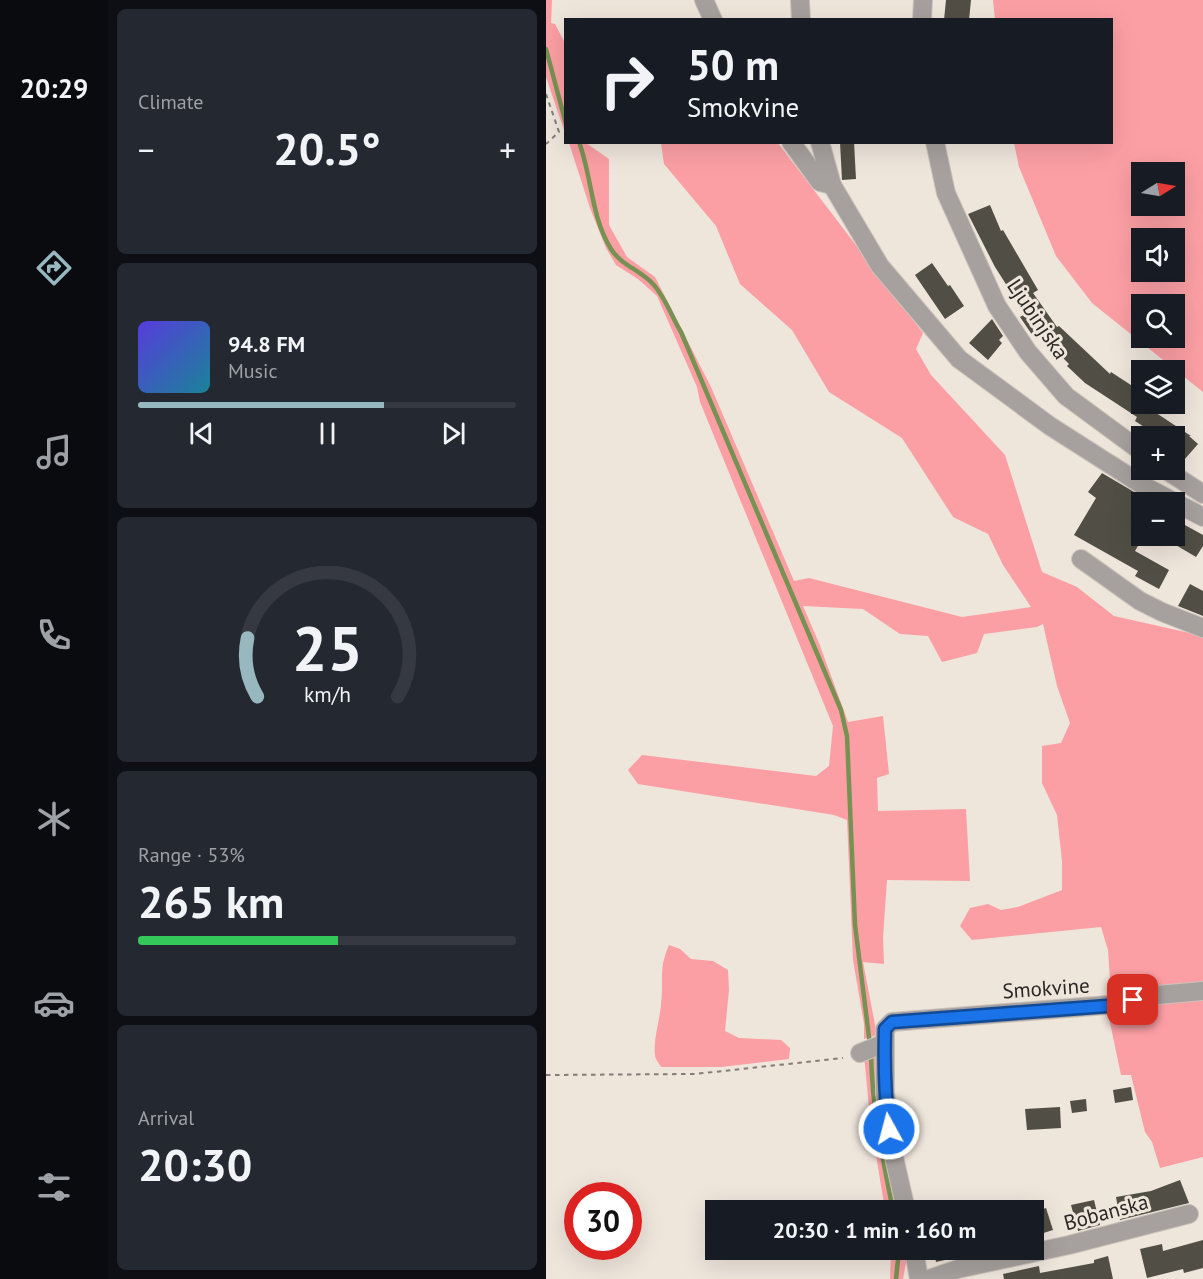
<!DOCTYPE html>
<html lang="en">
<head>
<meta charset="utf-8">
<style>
  :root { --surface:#171b24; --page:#242831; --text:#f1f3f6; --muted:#9ea1a6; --line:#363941; --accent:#97b8bf }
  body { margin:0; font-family:"PT Sans",sans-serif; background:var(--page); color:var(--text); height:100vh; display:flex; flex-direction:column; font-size:22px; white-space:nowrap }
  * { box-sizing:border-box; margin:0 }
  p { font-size:20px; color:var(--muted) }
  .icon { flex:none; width:33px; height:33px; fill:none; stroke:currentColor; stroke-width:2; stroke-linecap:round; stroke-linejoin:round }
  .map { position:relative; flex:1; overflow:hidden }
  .details { display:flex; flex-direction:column; gap:9px; padding:9px; background:#0d0f14; width:438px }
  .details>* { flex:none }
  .banner { position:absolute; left:18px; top:18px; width:549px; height:126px; border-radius:0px; box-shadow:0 6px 24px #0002; background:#171b24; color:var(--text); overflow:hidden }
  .needle { width:39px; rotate:79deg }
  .controls { position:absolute; left:585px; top:162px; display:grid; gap:12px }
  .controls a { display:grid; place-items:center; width:54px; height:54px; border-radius:0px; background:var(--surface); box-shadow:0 6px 24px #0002; font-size:30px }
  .speed { position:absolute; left:18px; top:1182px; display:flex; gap:12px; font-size:30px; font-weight:700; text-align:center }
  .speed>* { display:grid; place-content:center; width:78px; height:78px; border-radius:50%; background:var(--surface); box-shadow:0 6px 24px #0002; line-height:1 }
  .speed .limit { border:9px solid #d22; background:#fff; color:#111 }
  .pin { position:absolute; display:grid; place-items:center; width:51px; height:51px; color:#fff; margin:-26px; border-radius:12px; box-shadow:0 3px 9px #0006 }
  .me { position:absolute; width:66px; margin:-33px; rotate:353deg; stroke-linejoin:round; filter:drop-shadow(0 0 4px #0008) }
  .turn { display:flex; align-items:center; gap:21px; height:126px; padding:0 24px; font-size:27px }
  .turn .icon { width:78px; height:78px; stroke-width:2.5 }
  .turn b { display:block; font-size:42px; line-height:51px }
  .big { font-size:45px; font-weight:700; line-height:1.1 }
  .details .widget { flex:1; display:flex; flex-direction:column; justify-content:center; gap:9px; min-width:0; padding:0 21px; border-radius:9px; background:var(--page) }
  .details .dial { align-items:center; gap:0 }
  .dial svg { height:156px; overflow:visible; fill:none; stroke:var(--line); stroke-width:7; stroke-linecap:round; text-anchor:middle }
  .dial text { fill:var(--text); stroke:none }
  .song { display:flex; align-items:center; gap:18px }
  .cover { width:72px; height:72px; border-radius:9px; background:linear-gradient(135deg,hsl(250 70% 55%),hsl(190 70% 35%)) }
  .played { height:6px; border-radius:3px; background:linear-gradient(90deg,var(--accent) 65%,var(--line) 65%) }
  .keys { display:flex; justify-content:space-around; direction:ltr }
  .heat { display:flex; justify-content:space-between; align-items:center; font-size:33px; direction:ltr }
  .charge { height:9px; border-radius:4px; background:linear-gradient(90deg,#34c759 53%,var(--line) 0) }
  .trip { position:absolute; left:159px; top:1200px; width:339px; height:60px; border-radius:0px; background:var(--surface); box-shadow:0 6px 24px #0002; font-weight:700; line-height:60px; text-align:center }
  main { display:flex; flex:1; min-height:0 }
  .dock { display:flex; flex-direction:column; width:108px; justify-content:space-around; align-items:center; background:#090b0e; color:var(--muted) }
  .dock .icon { width:42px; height:42px }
  .dock .current { color:var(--accent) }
  .dock b { font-size:27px; color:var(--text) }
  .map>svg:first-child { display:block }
  .green { fill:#fb9fa4; fill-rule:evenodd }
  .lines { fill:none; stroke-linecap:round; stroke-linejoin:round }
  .stream { stroke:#779152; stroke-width:4.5 }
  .building { fill:#514f45 }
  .minor-casing { stroke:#cbc3ba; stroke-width:20 }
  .path { stroke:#827d76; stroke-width:2; stroke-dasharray:4.5 4.5; stroke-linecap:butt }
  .minor { stroke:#a6a09e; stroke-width:18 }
  .route-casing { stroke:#114b97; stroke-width:15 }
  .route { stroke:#1a73e8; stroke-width:10 }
  .labels { text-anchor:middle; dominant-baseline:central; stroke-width:6; stroke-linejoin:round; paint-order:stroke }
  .street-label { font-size:21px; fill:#2a2724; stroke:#eee5db }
</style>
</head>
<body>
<main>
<nav class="dock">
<b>20:29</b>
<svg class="icon current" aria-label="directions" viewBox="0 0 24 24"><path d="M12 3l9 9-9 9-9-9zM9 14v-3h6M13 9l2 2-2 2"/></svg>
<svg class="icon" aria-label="music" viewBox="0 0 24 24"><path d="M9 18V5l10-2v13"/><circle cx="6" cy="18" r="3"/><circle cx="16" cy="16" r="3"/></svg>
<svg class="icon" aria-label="phone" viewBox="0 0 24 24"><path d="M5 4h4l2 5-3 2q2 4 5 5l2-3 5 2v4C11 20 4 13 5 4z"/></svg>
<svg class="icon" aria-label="climate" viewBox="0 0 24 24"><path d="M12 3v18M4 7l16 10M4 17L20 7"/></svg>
<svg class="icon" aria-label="car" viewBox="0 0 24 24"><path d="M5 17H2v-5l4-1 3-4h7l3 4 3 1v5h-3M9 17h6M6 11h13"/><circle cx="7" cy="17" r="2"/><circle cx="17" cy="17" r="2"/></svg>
<svg class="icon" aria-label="filters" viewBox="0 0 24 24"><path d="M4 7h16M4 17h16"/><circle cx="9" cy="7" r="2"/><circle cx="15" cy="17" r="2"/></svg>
</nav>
<section class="details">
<div class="widget"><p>Climate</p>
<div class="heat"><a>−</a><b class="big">20.5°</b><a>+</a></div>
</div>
<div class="widget">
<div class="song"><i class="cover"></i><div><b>94.8 FM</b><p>Music</p></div></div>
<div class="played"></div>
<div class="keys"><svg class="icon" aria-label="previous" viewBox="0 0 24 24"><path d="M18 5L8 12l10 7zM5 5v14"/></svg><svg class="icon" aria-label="pause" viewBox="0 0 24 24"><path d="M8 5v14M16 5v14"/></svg><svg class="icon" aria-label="next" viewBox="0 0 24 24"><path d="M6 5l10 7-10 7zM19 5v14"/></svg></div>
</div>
<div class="widget dial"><svg viewBox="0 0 100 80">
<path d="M14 69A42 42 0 1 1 86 69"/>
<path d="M14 69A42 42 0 0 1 9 39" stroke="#97b8bf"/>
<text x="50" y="56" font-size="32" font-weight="700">25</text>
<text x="50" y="72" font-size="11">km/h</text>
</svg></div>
<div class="widget"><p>Range · 53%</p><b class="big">265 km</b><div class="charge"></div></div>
<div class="widget"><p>Arrival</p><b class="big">20:30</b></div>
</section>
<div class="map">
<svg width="657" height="1279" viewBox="0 0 657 1279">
  <rect width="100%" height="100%" fill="#eee5db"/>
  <g class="green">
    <polygon points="0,0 6,0 5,23 9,24 19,43 19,133 0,77"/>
    <path d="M447,0h210v392l-111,-89 -36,-47 -37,-89 -5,-24 98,-1v-122l-117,-1zM596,172h32v34h-32zM628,238v34h-32v-34zM596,304h32v34h-32z"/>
    <polygon points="23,143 40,143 63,159 63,225 81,257 109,277 165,387 248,581 263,578 416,617 485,607 457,565 442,534 407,517 356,438 283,392 246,330 194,284 170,226 118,164 115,143 232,143 377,333 370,349 385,375 459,455 496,572 531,587 568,616 657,636 657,1157 614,1168 606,1142 599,1132 585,1075 575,1075 563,1018 566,1010 562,950 555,927 426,940 414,926 424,908 442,904 455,910 472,907 516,890 516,861 511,815 496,783 496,746 515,743 524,723 511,686 497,624 491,627 438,634 431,653 396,662 382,636 354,634 317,609 257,606 273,643 302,722 337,716 343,774 331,778 332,811 420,809 424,881 341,880 337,938 338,964 317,962 331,1035 318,1039 318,1024 307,960 301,820 288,815 92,784 82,770 96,755 270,776 283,766 287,726 154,402 151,387 111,296 92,279 70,265 60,248 44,208"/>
    <path d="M123,945l11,4 11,10 22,2 15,9 1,20 -4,41 14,7 42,2 9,8 -1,11 -68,8h-60c-2,-4 -6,-8 -6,-12 -2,-17 5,-34 6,-51 3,-24 -3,-34 8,-59z"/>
    <polygon points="332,1051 355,1210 339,1210 324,1118 318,1055"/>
    <polygon points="345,1250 361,1250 361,1257 357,1279 344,1279"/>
  </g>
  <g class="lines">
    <g class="stream">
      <polyline points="0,49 20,124"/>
      <path d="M33,142c13,35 12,75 32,107 10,16 29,21 42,35 12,13 19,33 28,48l160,378 6,26 8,189 15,120"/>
      <path d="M325,1053c1,56 11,103 22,157"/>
      <polyline points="350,1279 353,1250"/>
    </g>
  </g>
  <g class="building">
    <polygon points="400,0 425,0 423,20 398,20"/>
    <polygon points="294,142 308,142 310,179 296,180"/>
    <polygon points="444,205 455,231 457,230 492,290 487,293 511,327 513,326 564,374 565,372 591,389 586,397 645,436 643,436 652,444 638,460 628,452 628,436 612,436 589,421 591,417 539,383 521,366 523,364 494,335 489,339 474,317 479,314 449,267 422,214"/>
    <polygon points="386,263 402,286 404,285 418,306 399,319 369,275"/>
    <polygon points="446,319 457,336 453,340 456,343 442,360 423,343"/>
    <polygon points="556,473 605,502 596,502 596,539 589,551 623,570 613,589 589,576 592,571 528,535 550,498 542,492"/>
    <polygon points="628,519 657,535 657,546 650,557 628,544"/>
    <polygon points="644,584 657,591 657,616 632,606"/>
    <polygon points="585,1087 587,1100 569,1103 567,1090"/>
    <polygon points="540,1099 541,1111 526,1113 524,1101"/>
    <polygon points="514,1107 515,1128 481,1130 479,1109"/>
    <polygon points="634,1180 643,1203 574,1220 570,1197 605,1191"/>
    <polygon points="548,1200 554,1225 532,1231 525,1205"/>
    <polygon points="500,1208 507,1230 488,1236 488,1212"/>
    <polygon points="657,1240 657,1268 638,1273 637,1269 601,1278 594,1249 616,1244 617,1251"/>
    <polygon points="388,1250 426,1250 426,1254 390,1262"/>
    <polygon points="562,1256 567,1279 458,1279 457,1274 493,1266 494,1273 548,1263 548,1260"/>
  </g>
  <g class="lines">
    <g class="minor-casing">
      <g id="minor">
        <polyline points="158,0 167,20"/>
        <polyline points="254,0 255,20"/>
        <polyline points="376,20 377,0"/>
        <polyline points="245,142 274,182 286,185"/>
        <polyline points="274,142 286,185 334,266 413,359 504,426 598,486 657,517"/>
        <polyline points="389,142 400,193 451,306 482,352 520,396 596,452"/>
        <polyline points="620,470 657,494"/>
        <polyline points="535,559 594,601 616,612 657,628"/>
        <polyline points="314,1053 339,1043"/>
        <polyline points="360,1210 346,1148 339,1093 339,1029 346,1022 574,1004 600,996 657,991"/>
        <polyline points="368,1250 373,1279"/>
        <polyline points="383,1279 412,1269 523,1245 643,1214"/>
      </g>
    </g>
    <g class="path">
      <polyline points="0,94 13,132 0,144"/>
      <polyline points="0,1075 149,1074 297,1058"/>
    </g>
    <use href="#minor" class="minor"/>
  </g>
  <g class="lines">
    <g class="route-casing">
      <path id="route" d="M343,1129c-4,-33 -5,-66 -4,-100l7,-7 228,-17 13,-5"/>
    </g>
    <use href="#route" class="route"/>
  </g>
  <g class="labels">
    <g class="street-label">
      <text transform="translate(492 319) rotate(56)">Ljubinjska</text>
      <text transform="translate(500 988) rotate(-4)">Smokvine</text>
      <text transform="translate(560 1212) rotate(-15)">Bobanska</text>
    </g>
  </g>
</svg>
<div class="controls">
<a><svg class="needle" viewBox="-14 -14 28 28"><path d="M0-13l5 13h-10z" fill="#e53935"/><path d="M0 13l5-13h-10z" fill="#9ea1a6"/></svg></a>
<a><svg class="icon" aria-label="sound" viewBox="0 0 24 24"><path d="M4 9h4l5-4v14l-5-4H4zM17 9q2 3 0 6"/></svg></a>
<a><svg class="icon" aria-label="search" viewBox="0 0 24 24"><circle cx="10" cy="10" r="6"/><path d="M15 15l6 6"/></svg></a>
<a><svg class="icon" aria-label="layers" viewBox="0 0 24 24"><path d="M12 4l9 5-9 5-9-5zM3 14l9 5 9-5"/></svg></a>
<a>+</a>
<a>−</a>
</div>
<div class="speed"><div class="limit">30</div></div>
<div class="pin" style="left:587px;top:1000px;background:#d93025"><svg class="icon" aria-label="arrive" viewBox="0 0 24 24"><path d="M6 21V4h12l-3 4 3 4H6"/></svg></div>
<svg class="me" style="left:343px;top:1129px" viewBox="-20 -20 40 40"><circle r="17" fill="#1a73e8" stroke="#fff" stroke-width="3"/><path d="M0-11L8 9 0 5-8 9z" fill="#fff"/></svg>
<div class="trip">20:30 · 1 min · 160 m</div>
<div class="banner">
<div class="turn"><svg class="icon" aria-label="right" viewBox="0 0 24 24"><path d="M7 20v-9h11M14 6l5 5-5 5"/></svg><div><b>50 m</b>Smokvine</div></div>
</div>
</div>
</main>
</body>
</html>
